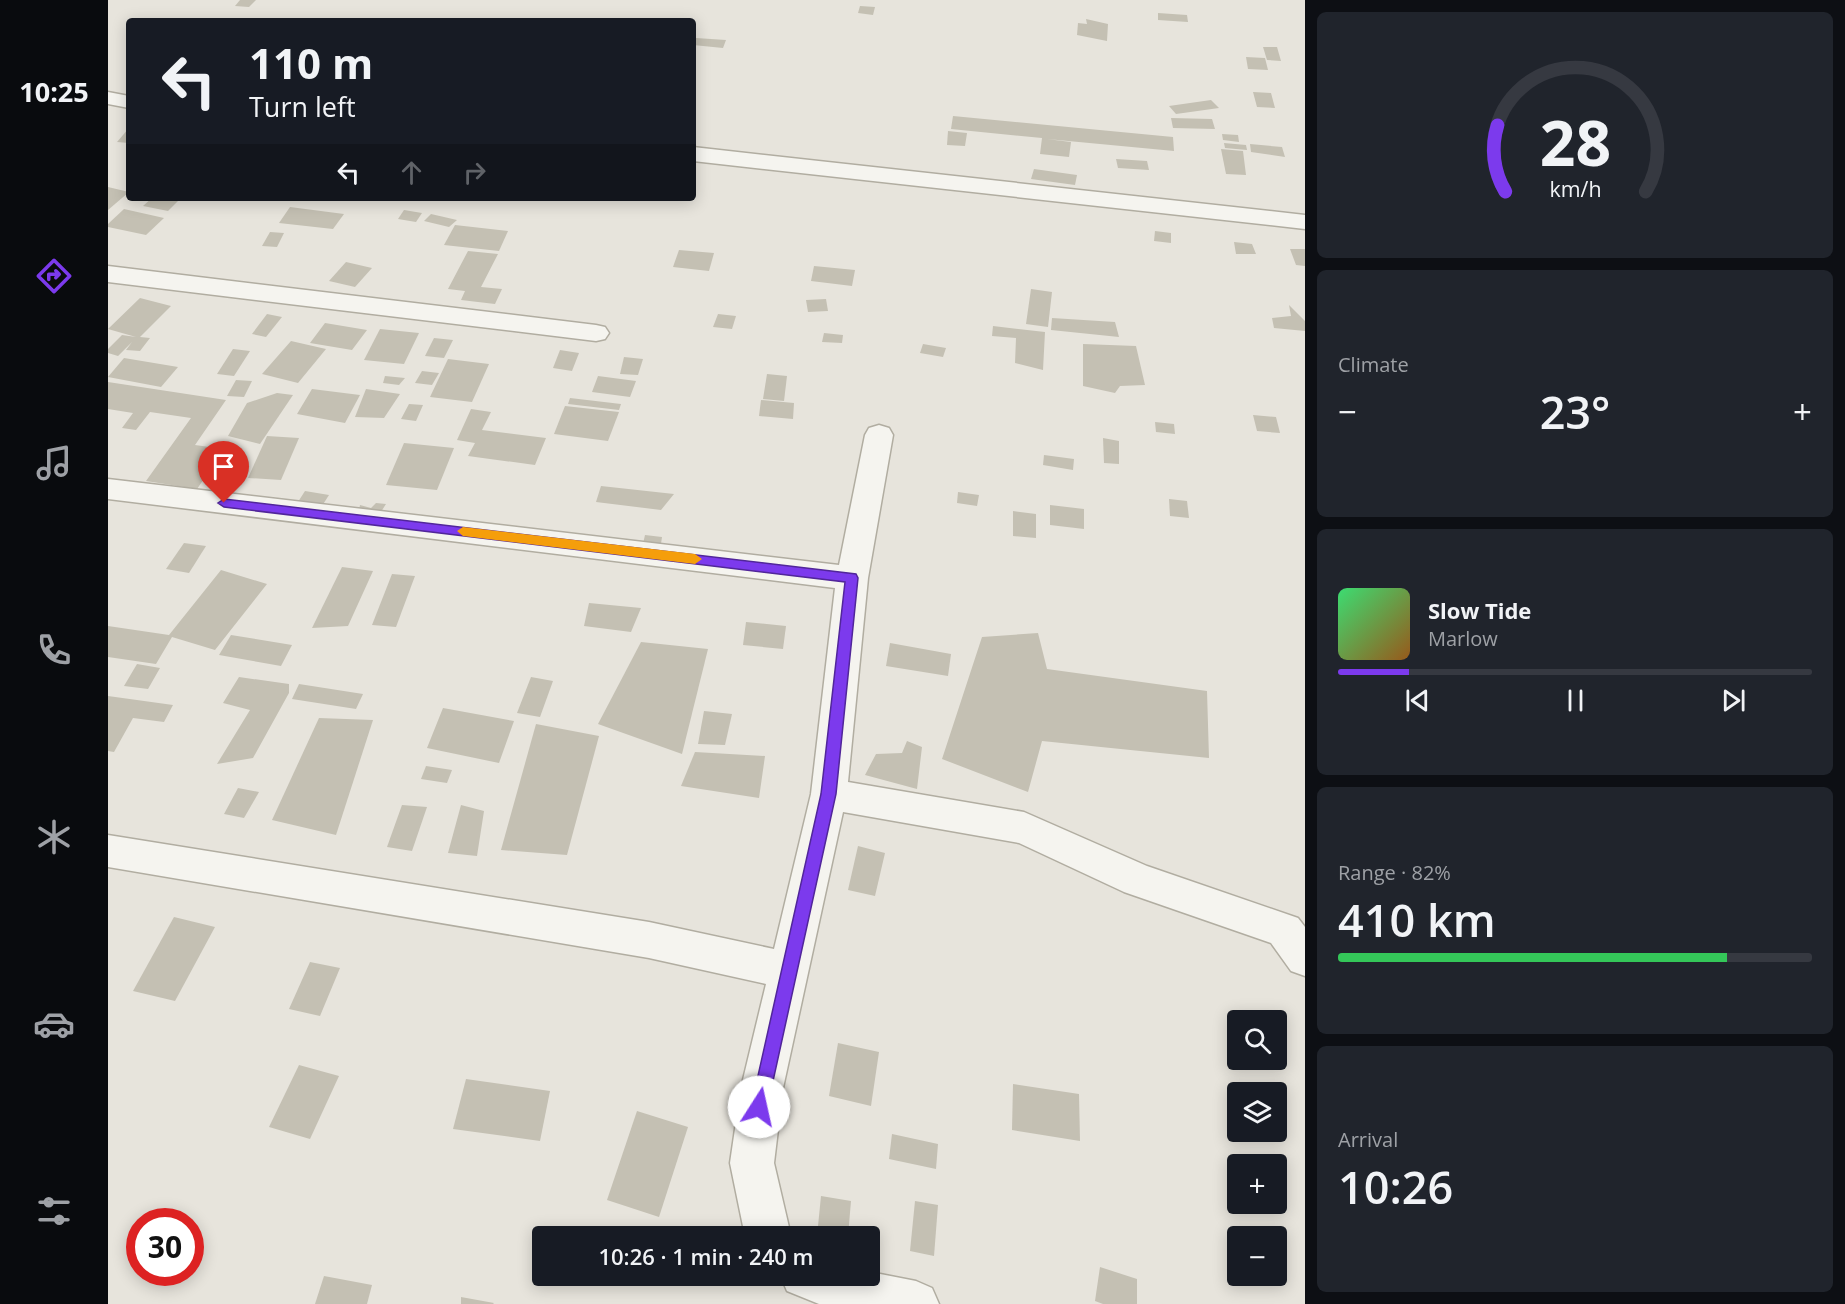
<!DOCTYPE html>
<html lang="en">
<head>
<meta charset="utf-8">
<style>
  :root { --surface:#171b24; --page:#20242c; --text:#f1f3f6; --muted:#9ea1a6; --line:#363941; --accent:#7c3aed }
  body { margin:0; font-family:"Open Sans",sans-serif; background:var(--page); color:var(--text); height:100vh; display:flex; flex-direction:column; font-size:22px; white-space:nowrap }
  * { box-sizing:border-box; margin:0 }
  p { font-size:20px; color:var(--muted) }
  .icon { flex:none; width:33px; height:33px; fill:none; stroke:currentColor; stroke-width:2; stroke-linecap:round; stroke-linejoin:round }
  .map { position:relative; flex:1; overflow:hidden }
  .details { display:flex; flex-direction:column; gap:12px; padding:12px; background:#0d0f14; width:540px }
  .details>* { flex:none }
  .banner { position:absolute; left:18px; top:18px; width:570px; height:183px; border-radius:6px; box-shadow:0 3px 15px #0003; background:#171b24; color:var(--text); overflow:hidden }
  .buttons { position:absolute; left:1119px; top:1010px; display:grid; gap:12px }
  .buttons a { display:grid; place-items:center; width:60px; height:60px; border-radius:6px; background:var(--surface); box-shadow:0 3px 15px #0003; font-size:30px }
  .speed { position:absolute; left:18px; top:1208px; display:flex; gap:12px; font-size:30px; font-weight:700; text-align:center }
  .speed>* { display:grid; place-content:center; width:78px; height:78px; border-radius:50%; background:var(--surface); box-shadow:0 3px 15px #0003; line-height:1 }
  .speed .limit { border:9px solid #d22; background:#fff; color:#111 }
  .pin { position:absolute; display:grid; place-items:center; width:51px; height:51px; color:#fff; margin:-62px -26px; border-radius:50% 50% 50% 0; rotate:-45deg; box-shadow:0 0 6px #0007 }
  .pin .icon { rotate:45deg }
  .me { position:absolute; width:66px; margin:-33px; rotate:10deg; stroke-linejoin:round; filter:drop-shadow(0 0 4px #0008) }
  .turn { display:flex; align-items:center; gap:21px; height:126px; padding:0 24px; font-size:27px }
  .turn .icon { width:78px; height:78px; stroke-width:2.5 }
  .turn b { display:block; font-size:42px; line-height:51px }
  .lanes { display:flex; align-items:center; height:57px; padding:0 24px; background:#0003; justify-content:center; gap:30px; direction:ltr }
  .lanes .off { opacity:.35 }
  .big { font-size:45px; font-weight:600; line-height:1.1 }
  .details .tile { flex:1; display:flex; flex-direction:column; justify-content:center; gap:9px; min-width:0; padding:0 21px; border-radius:9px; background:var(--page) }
  .details .dial { align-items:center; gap:0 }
  .dial svg { height:156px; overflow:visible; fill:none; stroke:var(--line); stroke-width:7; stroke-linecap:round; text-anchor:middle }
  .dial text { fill:var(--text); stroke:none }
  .song { display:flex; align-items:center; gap:18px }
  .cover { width:72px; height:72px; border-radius:9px; background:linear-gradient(135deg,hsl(140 70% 55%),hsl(30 70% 35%)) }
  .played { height:6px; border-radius:3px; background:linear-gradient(90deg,var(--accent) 15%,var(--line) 15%) }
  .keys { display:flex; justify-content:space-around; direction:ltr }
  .heat { display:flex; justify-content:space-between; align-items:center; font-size:33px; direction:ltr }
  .charge { height:9px; border-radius:4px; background:linear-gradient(90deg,#34c759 82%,var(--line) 0) }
  .trip { position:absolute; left:424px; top:1226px; width:348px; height:60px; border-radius:6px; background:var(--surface); box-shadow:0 3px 15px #0003; font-weight:600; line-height:60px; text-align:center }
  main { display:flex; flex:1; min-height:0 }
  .menu { display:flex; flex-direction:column; width:108px; justify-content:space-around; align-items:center; background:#090b0e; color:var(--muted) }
  .menu .icon { width:42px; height:42px }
  .menu .current { color:var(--accent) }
  .menu b { font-size:27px; color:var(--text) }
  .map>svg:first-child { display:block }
  .building { fill:#c4c0b3 }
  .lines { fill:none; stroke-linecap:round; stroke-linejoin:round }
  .minor-casing { stroke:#b1ada1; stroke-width:3 }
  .minor { fill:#f5f4ef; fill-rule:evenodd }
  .route { fill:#7c3aed; stroke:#51269a; stroke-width:1.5 }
  .slow { fill:#f59e0b }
</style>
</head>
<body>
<main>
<nav class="menu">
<b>10:25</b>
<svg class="icon current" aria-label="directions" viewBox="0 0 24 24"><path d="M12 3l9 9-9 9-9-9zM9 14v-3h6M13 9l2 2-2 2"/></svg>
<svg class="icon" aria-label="music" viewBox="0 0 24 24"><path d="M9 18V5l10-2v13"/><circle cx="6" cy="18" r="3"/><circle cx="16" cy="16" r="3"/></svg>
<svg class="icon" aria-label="phone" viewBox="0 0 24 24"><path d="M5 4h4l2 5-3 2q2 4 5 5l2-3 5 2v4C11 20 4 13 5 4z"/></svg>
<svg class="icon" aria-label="climate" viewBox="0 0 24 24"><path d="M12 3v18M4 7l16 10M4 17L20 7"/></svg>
<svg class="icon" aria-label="car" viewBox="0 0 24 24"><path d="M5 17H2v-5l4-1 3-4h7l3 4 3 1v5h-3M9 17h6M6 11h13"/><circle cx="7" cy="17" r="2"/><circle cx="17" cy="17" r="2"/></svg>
<svg class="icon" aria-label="filters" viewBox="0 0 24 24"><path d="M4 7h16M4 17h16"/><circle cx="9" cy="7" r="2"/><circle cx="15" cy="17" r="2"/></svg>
</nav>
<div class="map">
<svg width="1197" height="1304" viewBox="0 0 1197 1304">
  <rect width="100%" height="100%" fill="#e7e4dc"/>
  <g class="building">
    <polygon points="132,0 148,0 141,7 127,6"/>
    <polygon points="752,6 767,7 765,15 750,13"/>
    <polygon points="1050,13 1079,15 1080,22 1050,20"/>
    <polygon points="978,19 1000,24 999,41 969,35 970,23 979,24"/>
    <polygon points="588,38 618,40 615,48 585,45"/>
    <polygon points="1155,47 1169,47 1173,61 1159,60"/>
    <polygon points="1138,57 1157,58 1160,70 1140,69"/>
    <polygon points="1145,92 1163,93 1167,108 1149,107"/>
    <polygon points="1103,100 1111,108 1068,114 1061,106"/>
    <polygon points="845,116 1065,137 1066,151 939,139 963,142 961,157 932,154 934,138 843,129"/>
    <polygon points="1063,118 1104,119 1107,129 1065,128"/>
    <polygon points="21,128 21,143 9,142"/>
    <polygon points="840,131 859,133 857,146 839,145"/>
    <polygon points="1114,134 1130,135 1131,142 1115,140"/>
    <polygon points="1116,143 1138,145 1139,150 1117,148"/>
    <polygon points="1142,144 1174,147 1177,157 1143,152"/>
    <polygon points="1113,149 1135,151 1138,175 1118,174"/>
    <polygon points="1008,159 1039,161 1041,170 1010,168"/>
    <polygon points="926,169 969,175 967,185 923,179"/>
    <polygon points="0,187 21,192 0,210"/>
    <polygon points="44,198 73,198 60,211 35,206"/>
    <polygon points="182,207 236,214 225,229 171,223"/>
    <polygon points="16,209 56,218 38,235 0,227 0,224"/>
    <polygon points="296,210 314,213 308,222 290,219"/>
    <polygon points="323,214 349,220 341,227 316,221"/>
    <polygon points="347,225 400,231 391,251 336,245"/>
    <polygon points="1047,231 1063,233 1063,243 1046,241"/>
    <polygon points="162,232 176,233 169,247 154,246"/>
    <polygon points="1126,242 1144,244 1148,254 1128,254"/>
    <polygon points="1182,249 1197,249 1197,266 1188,265"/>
    <polygon points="571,250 606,253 601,271 565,267"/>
    <polygon points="360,251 390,254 373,287 394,289 387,304 353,300 357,291 340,289"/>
    <polygon points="238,262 264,268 247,287 221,281"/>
    <polygon points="706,266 747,270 744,286 703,281"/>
    <polygon points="923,289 944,292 940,327 918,324"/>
    <polygon points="32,298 63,306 32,337 42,338 32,351 18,350 24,342 10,356 0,353 0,349 14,335 28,337 0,329"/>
    <polygon points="718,299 720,311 700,312 698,300"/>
    <polygon points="1181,305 1197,321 1197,331 1166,328 1164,318 1183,316"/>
    <polygon points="159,314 174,317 158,337 144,334"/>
    <polygon points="610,314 628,316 624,329 605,327"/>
    <polygon points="944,318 1007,322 1011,337 943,330"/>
    <polygon points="217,323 259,330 244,350 202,343"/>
    <polygon points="885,326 937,332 935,370 907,363 908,338 884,336"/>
    <polygon points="272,329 311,333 296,364 256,360"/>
    <polygon points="716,333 735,335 734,343 714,342"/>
    <polygon points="326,338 345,340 336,358 317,356"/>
    <polygon points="183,341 218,349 190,383 154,374"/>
    <polygon points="815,344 838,348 835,357 812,353"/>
    <polygon points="975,344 1028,346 1037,385 1012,386 1007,393 975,386"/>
    <polygon points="125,349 142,351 126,376 109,374"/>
    <polygon points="452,350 471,353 464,371 445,368"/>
    <polygon points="516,357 535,359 530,375 512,374"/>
    <polygon points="16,358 70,367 53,387 0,377"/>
    <polygon points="340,359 381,364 364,402 322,397"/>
    <polygon points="314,371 331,373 324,385 307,383"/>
    <polygon points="659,374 679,376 676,401 655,399"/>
    <polygon points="277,376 297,378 291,385 275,383"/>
    <polygon points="490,376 528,381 522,397 484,392"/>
    <polygon points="128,380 144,381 136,397 119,396"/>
    <polygon points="0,382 118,400 87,445 116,449 89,489 38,481 83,418 42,412 28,430 14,428 25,413 0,409"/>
    <polygon points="204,389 252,395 237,423 189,414"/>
    <polygon points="258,389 292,394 276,418 247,417"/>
    <polygon points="169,393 185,395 152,444 120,436 139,403"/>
    <polygon points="462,398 513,404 511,410 460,404"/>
    <polygon points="653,400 686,403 685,419 651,416"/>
    <polygon points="301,404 315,405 308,421 293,419"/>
    <polygon points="457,406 511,412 500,441 446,434"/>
    <polygon points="363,409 383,412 374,430 438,438 427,465 360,456 367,443 349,440"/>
    <polygon points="1145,415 1168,417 1172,433 1149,431"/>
    <polygon points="1047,422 1066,424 1067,434 1048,432"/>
    <polygon points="159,436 191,438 173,480 140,478"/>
    <polygon points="995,438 1011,441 1011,464 996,463"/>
    <polygon points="296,443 346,448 329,490 278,485"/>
    <polygon points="936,455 966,459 965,470 935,465"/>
    <polygon points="493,486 566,494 553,510 488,502"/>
    <polygon points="197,491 221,495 212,509 188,505"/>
    <polygon points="850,492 871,495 869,506 849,503"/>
    <polygon points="1061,499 1079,501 1081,518 1062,516"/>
    <polygon points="268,503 278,504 271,515 250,515 252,505 263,508"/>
    <polygon points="942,505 976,509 976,529 942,525"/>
    <polygon points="905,511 928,514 928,538 905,536"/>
    <polygon points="537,535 554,537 552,550 534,548"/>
    <polygon points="76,543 98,546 81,573 58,569"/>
    <polygon points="234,567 265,571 240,626 204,628"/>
    <polygon points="113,570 159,584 107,650 64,637 48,664 0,657 0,626 61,635"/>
    <polygon points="284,574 307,576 288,627 264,625"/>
    <polygon points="481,603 533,608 523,632 476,626"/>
    <polygon points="638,622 678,626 675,649 635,645"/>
    <polygon points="930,633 939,669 1099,691 1101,758 934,741 920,792 834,759 874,637"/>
    <polygon points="123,635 184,645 173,666 111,655"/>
    <polygon points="533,642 600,649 574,754 490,724"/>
    <polygon points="782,643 843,654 840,676 778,666"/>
    <polygon points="29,664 52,668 40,689 16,686"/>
    <polygon points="131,677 181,684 181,693 145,758 109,764 142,710 115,703"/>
    <polygon points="423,677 445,681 432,717 409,713"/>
    <polygon points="191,684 255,694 248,709 184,699"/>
    <polygon points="0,696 65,705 56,722 25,718 6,752 0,751"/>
    <polygon points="335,708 406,721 391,763 319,748"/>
    <polygon points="596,711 624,714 617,745 590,744"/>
    <polygon points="211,718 265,720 228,835 164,820"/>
    <polygon points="428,724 491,736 459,855 393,850"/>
    <polygon points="799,741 814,747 809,789 757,775 768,754 794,753"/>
    <polygon points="587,752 657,756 651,798 573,786"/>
    <polygon points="318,766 344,770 339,783 313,779"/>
    <polygon points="130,788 151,792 136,818 116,814"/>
    <polygon points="294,805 319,807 304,851 279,847"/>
    <polygon points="353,805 376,811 369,856 340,853"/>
    <polygon points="750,846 777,853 767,896 740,890"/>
    <polygon points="66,917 107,927 67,1001 25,991"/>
    <polygon points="202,962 232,968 212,1016 181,1009"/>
    <polygon points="730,1043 771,1052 763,1106 721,1096"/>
    <polygon points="191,1065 231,1076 202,1139 161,1127"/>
    <polygon points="358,1079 442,1091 432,1141 345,1129"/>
    <polygon points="905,1084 971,1094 972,1141 904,1130"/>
    <polygon points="529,1111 580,1127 551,1217 499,1200"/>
    <polygon points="784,1134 830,1144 828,1169 781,1159"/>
    <polygon points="713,1196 743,1201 740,1236 709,1236"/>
    <polygon points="807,1201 830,1205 826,1256 802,1251"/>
    <polygon points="992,1267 1029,1279 1029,1304 995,1304 987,1301"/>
    <polygon points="216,1276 264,1285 259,1304 207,1304"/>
    <polygon points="353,1297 386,1303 385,1304 353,1304"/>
  </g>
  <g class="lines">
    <g class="minor-casing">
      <g id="minor">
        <polygon points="0,92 21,96 21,108 0,104"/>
        <polygon points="585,147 1197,215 1197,229 585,161"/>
        <polygon points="0,266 488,325 497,327 501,333 497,339 488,341 0,282"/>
        <polygon points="771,425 781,428 785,435 760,578 740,782 916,812 1039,866 1190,918 1197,927 1197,976 1183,971 1163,943 1016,892 911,843 735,812 675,1088 666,1163 683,1236 637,1236 622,1163 633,1088 658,984 541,958 0,867 0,835 541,922 666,949 703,794 727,588 0,499 0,479 731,565 757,435 761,428"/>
        <polygon points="762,1272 808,1281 824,1288 831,1304 711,1304 679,1291 672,1275 762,1275"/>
      </g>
    </g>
    <use href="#minor" class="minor"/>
  </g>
  <polygon class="route" points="116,499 748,574 750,578 728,794 658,1113 651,1116 645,1113 643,1107 713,794 737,582 116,507 110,503"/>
  <polygon class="slow" points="355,527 587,554 594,559 587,564 355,536 349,531"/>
</svg>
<div class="buttons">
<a><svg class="icon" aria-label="search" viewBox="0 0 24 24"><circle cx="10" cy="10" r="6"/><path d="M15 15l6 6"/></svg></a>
<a><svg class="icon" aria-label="layers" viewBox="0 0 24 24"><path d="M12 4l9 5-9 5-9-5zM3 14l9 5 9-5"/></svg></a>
<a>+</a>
<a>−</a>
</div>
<div class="speed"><div class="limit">30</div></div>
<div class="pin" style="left:116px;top:503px;background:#d93025"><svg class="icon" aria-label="arrive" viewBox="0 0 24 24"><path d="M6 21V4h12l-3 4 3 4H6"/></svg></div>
<svg class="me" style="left:651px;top:1107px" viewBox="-20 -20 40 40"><circle r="19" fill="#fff"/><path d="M0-13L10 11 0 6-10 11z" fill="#7c3aed"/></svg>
<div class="trip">10:26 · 1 min · 240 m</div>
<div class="banner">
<div class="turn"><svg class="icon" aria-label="left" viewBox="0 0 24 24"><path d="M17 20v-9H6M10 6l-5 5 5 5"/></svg><div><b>110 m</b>Turn left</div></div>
<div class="lanes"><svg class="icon" aria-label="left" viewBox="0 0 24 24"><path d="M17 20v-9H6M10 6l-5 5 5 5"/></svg><svg class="icon off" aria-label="ahead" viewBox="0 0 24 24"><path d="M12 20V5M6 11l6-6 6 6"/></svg><svg class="icon off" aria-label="right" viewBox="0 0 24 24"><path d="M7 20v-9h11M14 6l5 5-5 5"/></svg></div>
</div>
</div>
<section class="details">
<div class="tile dial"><svg viewBox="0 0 100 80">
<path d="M14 69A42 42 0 1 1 86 69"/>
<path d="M14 69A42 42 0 0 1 10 35" stroke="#7c3aed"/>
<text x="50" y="56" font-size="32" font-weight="700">28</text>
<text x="50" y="72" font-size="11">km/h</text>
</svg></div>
<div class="tile"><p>Climate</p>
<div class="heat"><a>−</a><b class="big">23°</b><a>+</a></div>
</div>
<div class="tile">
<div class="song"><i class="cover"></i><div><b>Slow Tide</b><p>Marlow</p></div></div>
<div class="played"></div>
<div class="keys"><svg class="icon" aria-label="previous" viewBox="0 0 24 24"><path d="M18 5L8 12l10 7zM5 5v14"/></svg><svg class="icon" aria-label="pause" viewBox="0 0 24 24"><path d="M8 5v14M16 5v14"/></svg><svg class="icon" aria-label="next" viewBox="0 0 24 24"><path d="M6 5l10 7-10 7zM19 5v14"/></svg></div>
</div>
<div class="tile"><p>Range · 82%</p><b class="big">410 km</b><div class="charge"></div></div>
<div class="tile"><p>Arrival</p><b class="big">10:26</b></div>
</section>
</main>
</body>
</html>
